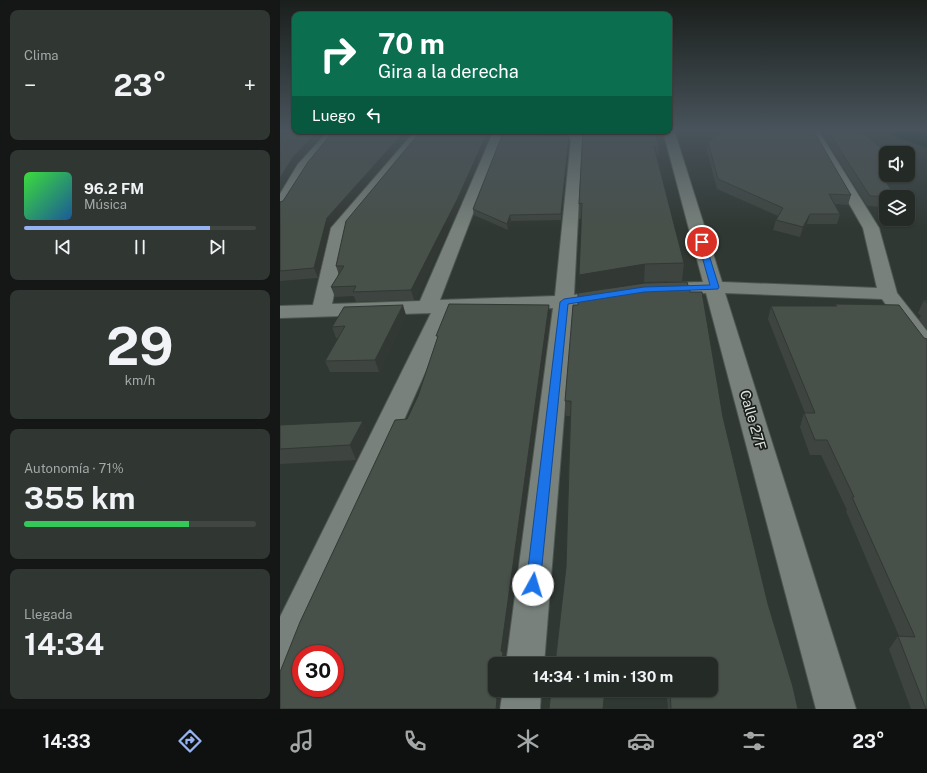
<!DOCTYPE html>
<html lang="es">
<head>
<meta charset="utf-8">
<style>
  :root { --surface:#242a26; --page:#303632; --text:#f1f3f6; --muted:#a3a7a7; --line:#414643; --accent:#95b2f1 }
  body { margin:0; font-family:"Public Sans",sans-serif; background:var(--page); color:var(--text); height:100vh; display:flex; flex-direction:column; font-size:15px; white-space:nowrap }
  * { box-sizing:border-box; margin:0 }
  p { font-size:13px; color:var(--muted) }
  .icon { flex:none; width:22px; height:22px; fill:none; stroke:currentColor; stroke-width:2; stroke-linecap:round; stroke-linejoin:round }
  .map { position:relative; flex:1; overflow:hidden }
  .drawer { display:flex; flex-direction:column; gap:10px; padding:10px; background:#141715; width:280px }
  .drawer>* { flex:none }
  .hud { position:absolute; left:12px; top:12px; width:380px; height:122px; border-radius:8px; box-shadow:0 1px 3px #0004,0 0 0 1px var(--line); background:#0b6e4f; color:#fff; overflow:hidden }
  .controls { position:absolute; left:599px; top:146px; display:grid; gap:8px }
  .controls a { display:grid; place-items:center; width:36px; height:36px; border-radius:8px; background:var(--surface); box-shadow:0 1px 3px #0004,0 0 0 1px var(--line); font-size:20px }
  .speed { position:absolute; left:12px; top:645px; display:flex; gap:8px; font-size:20px; font-weight:700; text-align:center }
  .speed>* { display:grid; place-content:center; width:52px; height:52px; border-radius:50%; background:var(--surface); box-shadow:0 1px 3px #0004,0 0 0 1px var(--line); line-height:1 }
  .speed .limit { border:6px solid #d22; background:#fff; color:#111 }
  .pin { position:absolute; display:grid; place-items:center; width:34px; height:34px; color:#fff; margin:-17px; border:2px solid #fff; border-radius:50%; box-shadow:0 1px 4px #0007 }
  .me { position:absolute; width:44px; margin:-22px; rotate:6deg; stroke-linejoin:round; filter:drop-shadow(0 0 3px #0008) }
  .turn { display:flex; align-items:center; gap:14px; height:84px; padding:0 20px; font-size:18px }
  .turn .icon { width:52px; height:52px; stroke-width:2.5 }
  .turn b { display:block; font-size:28px; line-height:34px }
  .then { display:flex; align-items:center; height:38px; padding:0 20px; background:#0003; gap:8px; font-size:15px }
  .big { font-size:30px; font-weight:700; line-height:1.1 }
  .drawer .card { flex:1; display:flex; flex-direction:column; justify-content:center; gap:6px; min-width:0; padding:0 14px; border-radius:8px; background:var(--page) }
  .drawer .dial { align-items:center; gap:0 }
  .dial b { font-size:52px; line-height:1 }
  .song { display:flex; align-items:center; gap:12px }
  .cover { width:48px; height:48px; border-radius:6px; background:linear-gradient(135deg,hsl(120 70% 55%),hsl(210 70% 35%)) }
  .played { height:4px; border-radius:2px; background:linear-gradient(90deg,var(--accent) 80%,var(--line) 80%) }
  .keys { display:flex; justify-content:space-around; direction:ltr }
  .heat { display:flex; justify-content:space-between; align-items:center; font-size:22px; direction:ltr }
  .charge { height:6px; border-radius:3px; background:linear-gradient(90deg,#34c759 71%,var(--line) 0) }
  .trip { position:absolute; left:208px; top:657px; width:230px; height:40px; border-radius:8px; background:var(--surface); box-shadow:0 1px 3px #0004,0 0 0 1px var(--line); font-weight:700; line-height:40px; text-align:center }
  .dock { display:flex; height:64px; justify-content:space-around; align-items:center; background:#0e110f; color:var(--muted) }
  .dock .icon { width:28px; height:28px }
  .dock .active { color:var(--accent) }
  .dock b { font-size:18px; color:var(--text) }
  main { display:flex; flex:1; min-height:0 }
  .map>svg:first-child { display:block }
  .lines { fill:none; stroke-linecap:round; stroke-linejoin:round }
  .river { fill:#0b2c1a; fill-rule:evenodd }
  .minor-casing { stroke:#4f5751; stroke-width:2 }
  .minor { fill:#78817b; fill-rule:evenodd }
  .wall { fill:#3e4540 }
  .shaded-wall { fill:#323834 }
  .building { fill:#48504a; stroke:#323834; fill-rule:evenodd }
  .route { fill:#1a73e8; stroke:#114b97 }
  .labels { text-anchor:middle; dominant-baseline:central; stroke-width:3.5; stroke-linejoin:round; paint-order:stroke }
  .street-label { font-size:14px; fill:#dee3e0; stroke:#1b1f1c }
</style>
</head>
<body>
<main>
<section class="drawer">
<div class="card"><p>Clima</p>
<div class="heat"><a>−</a><b class="big">23°</b><a>+</a></div>
</div>
<div class="card">
<div class="song"><i class="cover"></i><div><b>96.2 FM</b><p>Música</p></div></div>
<div class="played"></div>
<div class="keys"><svg class="icon" aria-label="previous" viewBox="0 0 24 24"><path d="M18 5L8 12l10 7zM5 5v14"/></svg><svg class="icon" aria-label="pause" viewBox="0 0 24 24"><path d="M8 5v14M16 5v14"/></svg><svg class="icon" aria-label="next" viewBox="0 0 24 24"><path d="M6 5l10 7-10 7zM19 5v14"/></svg></div>
</div>
<div class="card dial"><b>29</b><p>km/h</p></div>
<div class="card"><p>Autonomía · 71%</p><b class="big">355 km</b><div class="charge"></div></div>
<div class="card"><p>Llegada</p><b class="big">14:34</b></div>
</section>
<div class="map">
<svg width="647" height="709" viewBox="0 0 647 709">
  <rect width="100%" height="100%" fill="#303833"/>
  <g class="lines">
    <polygon class="river" points="609,130 647,130 647,148 613,136"/>
    <g class="minor-casing">
      <g id="minor">
        <polygon points="394,130 442,282 597,288 583,228 527,130 538,130 599,228 617,293 647,331 647,353 639,351 602,299 445,293 576,709 536,709 426,293 379,295 372,293 370,289 372,285 379,283 423,282 383,131"/>
        <polygon points="42,131 54,131 56,136 29,169 5,209 0,210 0,194 18,164 44,136"/>
        <path d="M135,131h12l-80,98 -15,75 88,-3 72,-166 -14,-2 -2,-2 95,2v-2h12l-1,2 12,2 2,2 -6,3h-8l-8,155 33,-6 7,2 3,4 -3,4 -41,7 -29,358h-38l47,-356 -101,4 -159,357 -13,5v-57l151,-304 -151,5v-12l33,-1 18,-77zM223,135l68,4 -16,157 -115,4z"/>
        <polygon points="223,690 261,690 260,709 220,709"/>
      </g>
    </g>
    <use href="#minor" class="minor"/>
  </g>
  <g class="wall">
    <polygon points="540,130 579,130 606,153 606,165 602,165 602,168 608,177 606,183 606,207 587,206"/>
    <polygon points="76,131 128,131 129,136 50,227 38,278 0,281 0,202 3,201"/>
    <polygon points="141,131 209,131 210,136 179,208 134,300 76,302 74,296 55,297 51,287 59,275 56,266"/>
    <polygon points="303,131 379,146 378,160 377,160 404,263 402,281 364,282 301,219 299,219 299,204"/>
    <polygon points="289,136 289,141 281,220 231,221 228,230 194,215 193,209"/>
    <polygon points="428,142 571,195 568,205 555,204 560,214 557,224 527,224 520,237 493,230 496,220 498,216 437,189 427,151"/>
    <polygon points="644,300 647,300 647,329 639,319 641,316 638,313"/>
    <polygon points="555,304 619,305 647,709 631,709 609,649 618,636 619,636 566,511 567,510 541,455 530,455 520,427 524,413 525,413 488,319 491,306 555,306"/>
    <polygon points="126,315 99,372 50,372 45,361 59,338 56,338 52,327"/>
    <polygon points="285,401 443,417 488,604 518,709 388,709 386,690 431,690 431,664 275,664 286,567 290,416 286,416"/>
    <polygon points="0,425 89,435 76,460 0,464"/>
  </g>
  <g class="shaded-wall">
    <polygon points="38,131 41,131 42,136 17,163 0,191 0,178 14,156"/>
    <polygon points="125,131 128,131 129,136 50,227 38,278 34,268 47,218"/>
    <polygon points="208,131 209,131 210,136 179,208 134,300 131,290"/>
    <polygon points="289,136 289,141 281,220 281,214"/>
    <polygon points="530,214 527,224 520,237 523,227"/>
    <polygon points="230,215 231,221 228,230 227,224"/>
    <polygon points="365,264 364,282 300,293 299,275"/>
    <polygon points="123,305 126,315 99,372 95,360"/>
    <polygon points="269,305 270,318 225,659 226,664 221,664 221,651"/>
    <polygon points="83,421 89,435 76,460 70,445"/>
    <polygon points="216,690 222,690 219,706 220,709 216,709 215,697"/>
    <polygon points="325,690 326,690 324,709 323,709"/>
  </g>
  <g class="building">
    <polygon points="0,130 15,130 15,131 38,131 14,156 0,178"/>
    <polygon points="444,130 533,130 571,195 549,194 560,214 530,214 523,227 496,220 503,208 438,179 428,142"/>
    <polygon points="547,130 579,130 607,153 606,153 606,157 598,157 603,163 598,163 606,174 606,175 607,175 608,177 602,176 616,197 590,196"/>
    <polygon points="76,131 125,131 47,218 34,268 0,271 0,202 3,201 28,162 52,133"/>
    <polygon points="141,131 208,131 177,200 131,290 73,292 76,286 51,287 64,266 56,266 66,221"/>
    <polygon points="303,131 374,131 379,146 374,146 404,263 365,264 299,275 302,203 299,204"/>
    <polygon points="223,133 289,136 281,214 230,215 227,224 193,209"/>
    <polygon points="407,282 410,292 422,292 443,417 488,604 513,687 518,709 391,709 390,690 431,690 431,664 388,664 388,663 327,660 327,664 275,664 286,567 291,401 285,401 293,305 298,305 298,293 365,283"/>
    <polygon points="644,300 647,300 647,303"/>
    <path d="M169,304l100,1 -48,346 2,2 -2,11h-6v26h1l-1,7 2,2 -1,10h-216v-37l20,-50 95,-202 12,-1 11,-23 20,-60h-2zM21,654h34v34h-34z"/>
    <polygon points="555,304 619,305 644,338 647,339 647,709 646,709 618,636 635,637 572,497 574,497 547,440 535,440 524,413 535,413 491,306 557,306"/>
    <polygon points="123,305 95,360 45,361 65,326 52,327 64,307"/>
    <polygon points="83,421 70,445 0,449 0,425"/>
    <polygon points="271,690 325,690 323,709 269,709"/>
  </g>
  <linearGradient id="sky" x2="0" y2="1"><stop stop-color="#1a1f1c"/><stop offset="0.57" stop-color="#48535b"/><stop offset="1" stop-color="#48535b" stop-opacity="0"/></linearGradient>
  <rect width="647" height="229" fill="url(#sky)"/>
  <polygon class="route" points="422,240 425,242 439,287 438,289 364,292 288,304 260,585 258,590 253,592 248,590 246,585 280,302 284,299 364,287 430,285 418,242"/>
  <g class="labels">
    <g class="street-label">
      <text transform="translate(473 420) rotate(74)">Calle 27F</text>
    </g>
  </g>
</svg>
<div class="controls">
<a><svg class="icon" aria-label="sound" viewBox="0 0 24 24"><path d="M4 9h4l5-4v14l-5-4H4zM17 9q2 3 0 6"/></svg></a>
<a><svg class="icon" aria-label="layers" viewBox="0 0 24 24"><path d="M12 4l9 5-9 5-9-5zM3 14l9 5 9-5"/></svg></a>
</div>
<div class="speed"><div class="limit">30</div></div>
<div class="pin" style="left:422px;top:242px;background:#d93025"><svg class="icon" aria-label="arrive" viewBox="0 0 24 24"><path d="M6 21V4h12l-3 4 3 4H6"/></svg></div>
<svg class="me" style="left:253px;top:585px" viewBox="-20 -20 40 40"><circle r="19" fill="#fff"/><path d="M0-13L10 11 0 6-10 11z" fill="#1a73e8"/></svg>
<div class="trip">14:34 · 1 min · 130 m</div>
<div class="hud">
<div class="turn"><svg class="icon" aria-label="right" viewBox="0 0 24 24"><path d="M7 20v-9h11M14 6l5 5-5 5"/></svg><div><b>70 m</b>Gira a la derecha</div></div>
<div class="then">Luego<svg class="icon" aria-label="left" viewBox="0 0 24 24"><path d="M17 20v-9H6M10 6l-5 5 5 5"/></svg></div>
</div>
</div>
</main>
<nav class="dock">
<b>14:33</b>
<svg class="icon active" aria-label="directions" viewBox="0 0 24 24"><path d="M12 3l9 9-9 9-9-9zM9 14v-3h6M13 9l2 2-2 2"/></svg>
<svg class="icon" aria-label="music" viewBox="0 0 24 24"><path d="M9 18V5l10-2v13"/><circle cx="6" cy="18" r="3"/><circle cx="16" cy="16" r="3"/></svg>
<svg class="icon" aria-label="phone" viewBox="0 0 24 24"><path d="M5 4h4l2 5-3 2q2 4 5 5l2-3 5 2v4C11 20 4 13 5 4z"/></svg>
<svg class="icon" aria-label="climate" viewBox="0 0 24 24"><path d="M12 3v18M4 7l16 10M4 17L20 7"/></svg>
<svg class="icon" aria-label="car" viewBox="0 0 24 24"><path d="M5 17H2v-5l4-1 3-4h7l3 4 3 1v5h-3M9 17h6M6 11h13"/><circle cx="7" cy="17" r="2"/><circle cx="17" cy="17" r="2"/></svg>
<svg class="icon" aria-label="filters" viewBox="0 0 24 24"><path d="M4 7h16M4 17h16"/><circle cx="9" cy="7" r="2"/><circle cx="15" cy="17" r="2"/></svg>
<b>23°</b>
</nav>
</body>
</html>
